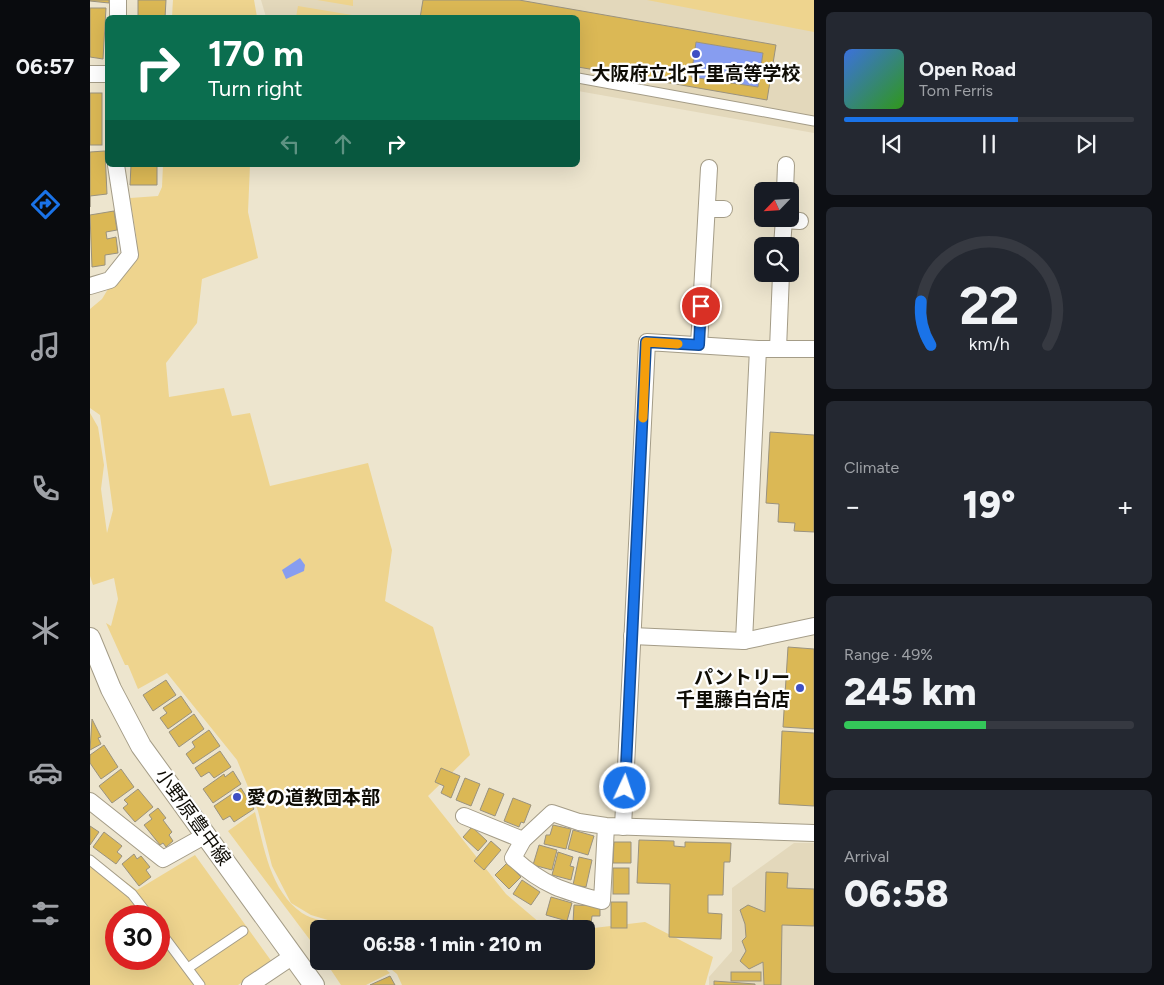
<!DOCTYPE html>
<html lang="en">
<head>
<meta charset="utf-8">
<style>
  :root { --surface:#171b24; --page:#242831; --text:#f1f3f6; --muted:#9ea1a6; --line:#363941; --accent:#1a73e8 }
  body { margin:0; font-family:Figtree,"Noto Sans JP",sans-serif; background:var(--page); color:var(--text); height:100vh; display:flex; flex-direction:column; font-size:19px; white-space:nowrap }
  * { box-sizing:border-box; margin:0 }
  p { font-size:16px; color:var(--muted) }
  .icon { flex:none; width:28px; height:28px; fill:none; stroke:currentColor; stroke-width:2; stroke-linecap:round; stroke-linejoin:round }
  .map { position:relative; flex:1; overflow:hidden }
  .panel { display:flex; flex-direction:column; gap:12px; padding:12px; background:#0d0f14; width:350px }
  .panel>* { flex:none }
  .banner { position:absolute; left:15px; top:15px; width:475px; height:152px; border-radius:8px; box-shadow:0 5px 20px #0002; background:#0b6e4f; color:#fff; overflow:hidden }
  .needle { width:32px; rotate:245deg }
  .buttons { position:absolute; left:664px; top:182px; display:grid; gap:10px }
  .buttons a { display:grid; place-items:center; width:45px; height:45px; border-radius:8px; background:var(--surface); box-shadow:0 5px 20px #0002; font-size:25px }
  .speed { position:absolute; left:15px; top:905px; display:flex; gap:10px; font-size:25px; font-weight:700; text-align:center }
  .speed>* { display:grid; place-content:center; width:65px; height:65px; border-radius:50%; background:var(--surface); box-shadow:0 5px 20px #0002; line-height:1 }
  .speed .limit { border:8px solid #d22; background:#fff; color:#111 }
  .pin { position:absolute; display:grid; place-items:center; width:42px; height:42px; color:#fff; margin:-21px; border:2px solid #fff; border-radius:50%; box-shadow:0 1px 5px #0007 }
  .me { position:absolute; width:55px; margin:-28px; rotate:3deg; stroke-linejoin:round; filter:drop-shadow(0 0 4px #0008) }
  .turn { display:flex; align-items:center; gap:18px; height:105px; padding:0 20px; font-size:22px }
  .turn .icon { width:65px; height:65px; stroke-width:2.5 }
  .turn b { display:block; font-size:35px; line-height:42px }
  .lanes { display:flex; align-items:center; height:48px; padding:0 20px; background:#0003; justify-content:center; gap:25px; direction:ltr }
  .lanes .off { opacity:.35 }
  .big { font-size:38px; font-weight:800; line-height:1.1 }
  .panel .tile { flex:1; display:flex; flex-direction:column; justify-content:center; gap:8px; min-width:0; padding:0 18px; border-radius:8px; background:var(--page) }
  .panel .dial { align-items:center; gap:0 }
  .dial svg { height:130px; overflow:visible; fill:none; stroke:var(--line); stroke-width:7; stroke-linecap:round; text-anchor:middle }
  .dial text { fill:var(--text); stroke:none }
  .song { display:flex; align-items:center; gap:15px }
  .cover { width:60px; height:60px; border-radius:8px; background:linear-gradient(135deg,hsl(220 70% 55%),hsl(110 70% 35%)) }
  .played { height:5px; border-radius:2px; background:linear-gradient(90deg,var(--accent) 60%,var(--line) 60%) }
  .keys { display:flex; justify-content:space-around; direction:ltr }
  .heat { display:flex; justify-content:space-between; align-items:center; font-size:28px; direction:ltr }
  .charge { height:8px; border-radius:4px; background:linear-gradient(90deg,#34c759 49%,var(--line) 0) }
  .trip { position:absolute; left:220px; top:920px; width:285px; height:50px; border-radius:8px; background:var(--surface); box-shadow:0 5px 20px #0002; font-weight:800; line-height:50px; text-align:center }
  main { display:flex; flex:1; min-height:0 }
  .tab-bar { display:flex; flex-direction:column; width:90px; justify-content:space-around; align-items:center; background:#090b0e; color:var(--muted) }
  .tab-bar .icon { width:35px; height:35px }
  .tab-bar .selected { color:var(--accent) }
  .tab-bar b { font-size:22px; color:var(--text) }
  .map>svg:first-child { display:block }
  .built { fill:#e3d8bb }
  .green { fill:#eed48e; fill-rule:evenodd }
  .water { fill:#879df0 }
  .building { fill:#dbb855; stroke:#9a927e; fill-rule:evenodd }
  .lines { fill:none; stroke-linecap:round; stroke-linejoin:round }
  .service-casing { stroke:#a49c87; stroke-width:11 }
  .minor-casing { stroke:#a49c87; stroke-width:18 }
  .tertiary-casing { stroke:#a49c87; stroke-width:22 }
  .service { stroke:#fff; stroke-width:9 }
  .minor { stroke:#fff; stroke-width:16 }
  .tertiary { stroke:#fff; stroke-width:20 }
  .route-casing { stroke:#114b97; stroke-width:12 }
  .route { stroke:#1a73e8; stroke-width:9 }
  .slow { stroke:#f59e0b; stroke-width:9 }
  .poi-dot { fill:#3f4fc3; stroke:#fff; stroke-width:2 }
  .labels { text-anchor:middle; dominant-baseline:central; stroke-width:4.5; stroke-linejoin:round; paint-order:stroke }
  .poi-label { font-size:19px; font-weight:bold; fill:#0e0c05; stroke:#fff }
  .street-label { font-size:19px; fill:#0e0c05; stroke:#fff }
</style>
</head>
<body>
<main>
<nav class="tab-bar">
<b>06:57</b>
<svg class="icon selected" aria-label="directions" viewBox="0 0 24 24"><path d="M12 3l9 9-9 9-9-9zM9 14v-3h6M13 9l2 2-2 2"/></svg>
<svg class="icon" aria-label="music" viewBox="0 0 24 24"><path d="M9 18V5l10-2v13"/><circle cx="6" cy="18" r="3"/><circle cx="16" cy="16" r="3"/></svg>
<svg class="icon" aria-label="phone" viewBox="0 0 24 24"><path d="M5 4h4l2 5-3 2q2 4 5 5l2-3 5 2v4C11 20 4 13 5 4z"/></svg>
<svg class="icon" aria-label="climate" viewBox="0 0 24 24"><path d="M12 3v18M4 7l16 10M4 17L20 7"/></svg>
<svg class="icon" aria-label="car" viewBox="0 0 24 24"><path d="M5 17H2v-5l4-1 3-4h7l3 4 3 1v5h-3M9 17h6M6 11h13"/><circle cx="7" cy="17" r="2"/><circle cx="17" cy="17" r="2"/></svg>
<svg class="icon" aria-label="filters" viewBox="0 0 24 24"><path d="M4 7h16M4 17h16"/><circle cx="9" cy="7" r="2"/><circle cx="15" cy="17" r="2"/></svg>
</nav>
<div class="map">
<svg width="724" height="985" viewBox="0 0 724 985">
  <rect width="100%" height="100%" fill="#ede5ce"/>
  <g class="built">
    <polygon points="171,0 724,0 724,133 488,91 488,18 176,17"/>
    <polygon points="704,843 724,843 724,985 619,985 619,977 642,951 642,888"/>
  </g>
  <g class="green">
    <polygon points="83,0 164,0 167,17 82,17"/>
    <polygon points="227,0 263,0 263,6"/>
    <polygon points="557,0 724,0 724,32"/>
    <polygon points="208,6 268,16 268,17 206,17"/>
    <polygon points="73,165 160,165 158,212 168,258 112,279 107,323 76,363 79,397 134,388 142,416 160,413 180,486 278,463 302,550 295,601 343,627 380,755 338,796 416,894 457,929 250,929 241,921 221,915 201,903 182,866 168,811 147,760 77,673 48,689 38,665 35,665 16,623 21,626 28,599 24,578 3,585 0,576 0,413 8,427 14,465 11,489 17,533 23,510 10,415 0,408 0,309 12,299 47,241 40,198 68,196 72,187"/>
    <path d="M165,812c9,35 15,79 47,101 10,7 25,7 35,16h-18v23l-91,-121z"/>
    <path d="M105,855l77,107 -34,23h-148v-129l47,34zM26,916h43v43h-43z"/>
    <polygon points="555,922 623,957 615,985 312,985 307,974 291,961 496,961 495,929"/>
    <polygon points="235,961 286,961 300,973 276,985 251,985"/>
  </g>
  <g class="water">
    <polygon points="606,42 673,53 668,87 601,77"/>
    <polygon points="210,558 215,565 214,571 196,579 192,570"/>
  </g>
  <g class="building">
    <polygon points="0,0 19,0 19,3 0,1"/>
    <polygon points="48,0 76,0 75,18 48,18"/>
    <path d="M333,0h96l257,45 -9,55 -189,-33v-49h-158zM606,42l67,11 -5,34 -67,-10z"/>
    <polygon points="0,8 16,8 13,59 0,57"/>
    <rect x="0" y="93" width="12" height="52"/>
    <polygon points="15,151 17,194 0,196 0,207 0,152"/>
    <polygon points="41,165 67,165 67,185 40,185"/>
    <polygon points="24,211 27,230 16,232 17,239 26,237 28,253 15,255 15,265 2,267 0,215"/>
    <polygon points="680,432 724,435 724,532 704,531 705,523 688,522 689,504 676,503"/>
    <polygon points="698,647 724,649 724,729 693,727"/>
    <polygon points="76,680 86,695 63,711 53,695"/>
    <polygon points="91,696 102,712 78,729 70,718 77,713 73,708"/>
    <polygon points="104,714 114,729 89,747 79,732"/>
    <polygon points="2,719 11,737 8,738 11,744 0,750"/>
    <polygon points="119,730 130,746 103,764 96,754 105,747 102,742"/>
    <polygon points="692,731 724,733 724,806 689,804"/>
    <polygon points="14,745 28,767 11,779 0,763 0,755"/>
    <polygon points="130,751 141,767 124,778 119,772 111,777 105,768"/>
    <polygon points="351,768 370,776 361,798 351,793 354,786 345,782"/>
    <polygon points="31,769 44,787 22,803 9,786"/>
    <polygon points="143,771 151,784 123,803 113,789 134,774 135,777"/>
    <polygon points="375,778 390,784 381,806 366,800"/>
    <polygon points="151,788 164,809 144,822 140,816 133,820 124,806"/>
    <polygon points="399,788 414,794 405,816 390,810"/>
    <polygon points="48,789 63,807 45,822 33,808 38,804 34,800"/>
    <polygon points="423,798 441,805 434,823 431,822 429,827 414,821"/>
    <polygon points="68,808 76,818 73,820 82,832 79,835 83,841 76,847 73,843 70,845 54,825 62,819 59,815"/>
    <polygon points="463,825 481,829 476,849 454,844 456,835 460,835"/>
    <polygon points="0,826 9,832 0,845"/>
    <polygon points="382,827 397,841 388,851 373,837"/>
    <polygon points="483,830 504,836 498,855 478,849"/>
    <polygon points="14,832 32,846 27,852 32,856 26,864 3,847"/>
    <polygon points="549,840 584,841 584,846 595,847 595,842 641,843 640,862 634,862 633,895 618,895 618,913 632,914 631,939 579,937 580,884 547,883"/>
    <polygon points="401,841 411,850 394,870 384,861"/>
    <polygon points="524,842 541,842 541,863 523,863"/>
    <polygon points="449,845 467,850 462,870 443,865"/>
    <polygon points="468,852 483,857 480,866 484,867 481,880 462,875"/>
    <polygon points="44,854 47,859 51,856 60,867 56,870 61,877 49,886 32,864"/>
    <polygon points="489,857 502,860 496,887 483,885"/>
    <polygon points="417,863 431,877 419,889 405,875"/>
    <rect x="523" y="868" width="16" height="26"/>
    <polygon points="676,872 698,873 697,888 724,889 724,926 692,925 691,985 674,985 673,962 659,969 650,961 656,951 652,941 656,937 655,924 650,910 658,905 675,912"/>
    <polygon points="432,880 450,892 441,905 423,894"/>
    <polygon points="461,897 482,903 477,921 456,915"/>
    <rect x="521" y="902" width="16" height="26"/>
    <polygon points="484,905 510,906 510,916 502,916 501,924 483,923"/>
    <rect x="641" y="972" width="30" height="9"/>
    <polygon points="300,976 305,985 280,985"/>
    <polygon points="624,981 665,984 665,985 624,985"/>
  </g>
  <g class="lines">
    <g class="service-casing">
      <g id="service">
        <polyline points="488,78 724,121"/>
        <polyline points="0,860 42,894 59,916"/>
        <polyline points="69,930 110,985"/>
        <polyline points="98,968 153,931"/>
      </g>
    </g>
    <g class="minor-casing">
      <g id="minor">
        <polyline points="28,18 28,0"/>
        <polyline points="0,74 18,74"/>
        <polyline points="695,191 696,165"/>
        <polyline points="617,209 634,209"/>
        <polyline points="693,220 710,221"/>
        <polyline points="692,246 694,219"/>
        <polyline points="0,286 20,280 40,255 26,165"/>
        <polyline points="609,345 619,168"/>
        <polyline points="688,349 691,274"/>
        <polyline points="542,636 654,641 724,626"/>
        <polyline points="654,641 668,349"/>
        <polyline points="0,801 73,859 116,835"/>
        <polyline points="374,816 433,840"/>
        <path d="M516,826l-4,75c-39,-10 -58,-15 -89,-43l10,-18 29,-27 27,9 27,4 208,7"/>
        <polyline points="533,827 557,342 668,349 724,349"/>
        <polyline points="160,985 203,956"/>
      </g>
    </g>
    <g class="tertiary-casing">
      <polyline id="tertiary" points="0,638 21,689 51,746 224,985"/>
    </g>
    <use href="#service" class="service"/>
    <use href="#minor" class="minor"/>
    <use href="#tertiary" class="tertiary"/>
  </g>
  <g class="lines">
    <g class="route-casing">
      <polyline id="route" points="535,788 556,342 609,345 611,306"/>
    </g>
    <use href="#route" class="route"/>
    <polyline class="slow" points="553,418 556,342 588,344"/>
  </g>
  <g class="poi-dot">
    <circle cx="606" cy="54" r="5"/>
    <circle cx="710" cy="688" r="5"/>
    <circle cx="147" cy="797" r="5"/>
  </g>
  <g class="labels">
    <g class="poi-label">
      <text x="606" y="73">大阪府立北千里高等学校</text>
      <text x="700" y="677" text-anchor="end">パントリー<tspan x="700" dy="22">千里藤白台店</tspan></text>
      <text x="157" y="797" text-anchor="start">愛の道教団本部</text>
    </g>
    <g class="street-label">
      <text transform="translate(103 817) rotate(54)">小野原豊中線</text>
    </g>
  </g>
</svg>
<div class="buttons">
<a><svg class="needle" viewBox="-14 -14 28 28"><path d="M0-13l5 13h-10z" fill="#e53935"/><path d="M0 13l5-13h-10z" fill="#9ea1a6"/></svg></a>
<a><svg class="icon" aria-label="search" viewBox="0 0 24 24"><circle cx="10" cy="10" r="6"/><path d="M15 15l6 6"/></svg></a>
</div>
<div class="speed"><div class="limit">30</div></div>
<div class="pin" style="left:611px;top:306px;background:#d93025"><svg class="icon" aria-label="arrive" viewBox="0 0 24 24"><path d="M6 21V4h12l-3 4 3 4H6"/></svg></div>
<svg class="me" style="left:535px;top:788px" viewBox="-20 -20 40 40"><circle r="17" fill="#1a73e8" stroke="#fff" stroke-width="3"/><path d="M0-11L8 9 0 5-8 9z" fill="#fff"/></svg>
<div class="trip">06:58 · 1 min · 210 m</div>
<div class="banner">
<div class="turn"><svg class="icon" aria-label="right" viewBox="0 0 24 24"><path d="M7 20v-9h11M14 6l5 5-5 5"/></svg><div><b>170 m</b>Turn right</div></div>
<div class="lanes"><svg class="icon off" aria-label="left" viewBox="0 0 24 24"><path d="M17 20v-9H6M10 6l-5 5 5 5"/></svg><svg class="icon off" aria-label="ahead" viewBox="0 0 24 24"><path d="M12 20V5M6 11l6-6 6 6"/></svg><svg class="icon" aria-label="right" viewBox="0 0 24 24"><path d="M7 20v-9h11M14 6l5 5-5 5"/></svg></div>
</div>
</div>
<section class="panel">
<div class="tile">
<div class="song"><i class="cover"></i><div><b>Open Road</b><p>Tom Ferris</p></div></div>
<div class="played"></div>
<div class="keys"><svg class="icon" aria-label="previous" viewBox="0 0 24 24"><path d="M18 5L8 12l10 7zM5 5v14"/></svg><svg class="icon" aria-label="pause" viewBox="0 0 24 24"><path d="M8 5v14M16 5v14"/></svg><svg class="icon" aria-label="next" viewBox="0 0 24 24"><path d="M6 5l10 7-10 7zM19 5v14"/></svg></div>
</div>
<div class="tile dial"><svg viewBox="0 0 100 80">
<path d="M14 69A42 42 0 1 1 86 69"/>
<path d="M14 69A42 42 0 0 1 8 42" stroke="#1a73e8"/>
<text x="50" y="56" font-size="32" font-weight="700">22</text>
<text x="50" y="72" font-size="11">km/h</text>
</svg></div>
<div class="tile"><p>Climate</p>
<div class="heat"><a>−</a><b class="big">19°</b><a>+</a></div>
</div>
<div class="tile"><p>Range · 49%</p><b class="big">245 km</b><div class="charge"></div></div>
<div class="tile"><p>Arrival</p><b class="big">06:58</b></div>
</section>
</main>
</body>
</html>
